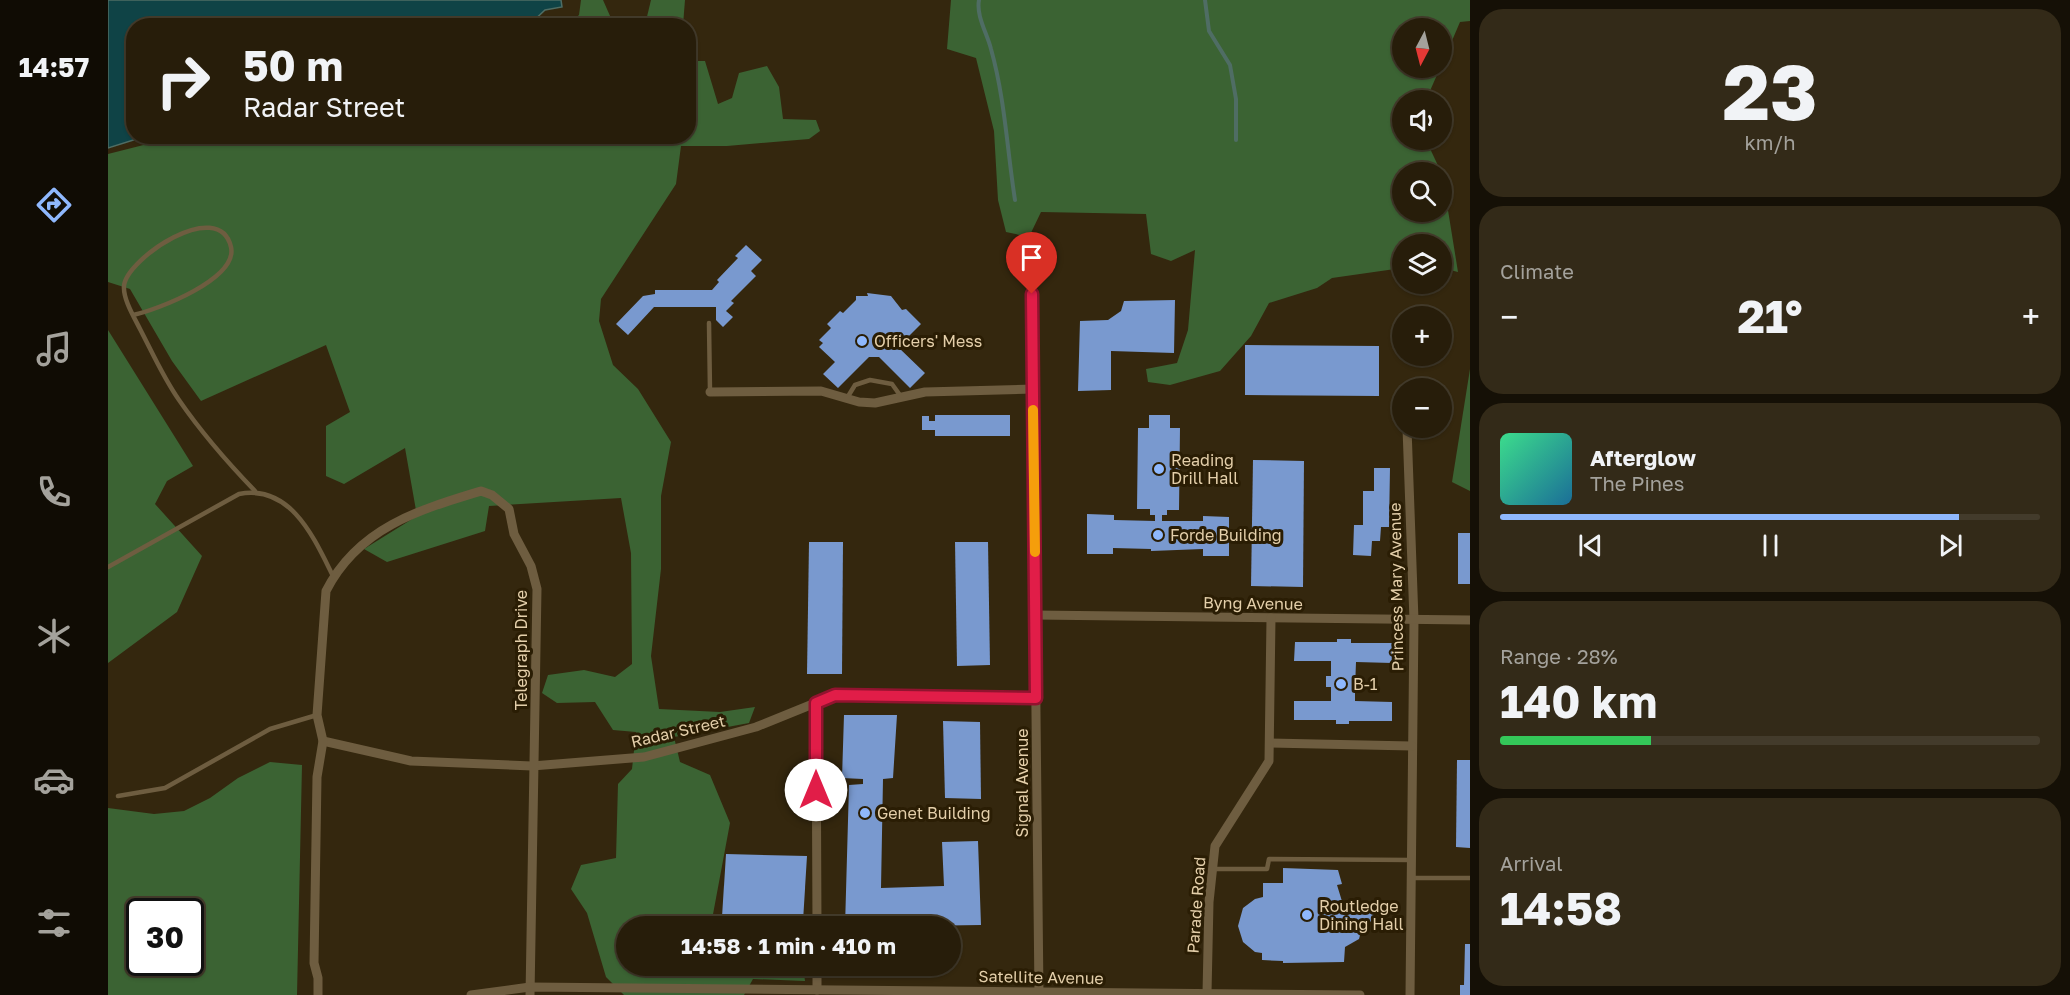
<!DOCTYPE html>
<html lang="en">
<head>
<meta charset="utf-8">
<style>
  :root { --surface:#271d0a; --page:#332a18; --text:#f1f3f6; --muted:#a4a29c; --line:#433b2b; --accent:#8fb8fd }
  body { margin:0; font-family:"Golos Text",sans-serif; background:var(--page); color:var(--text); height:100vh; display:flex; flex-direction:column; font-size:22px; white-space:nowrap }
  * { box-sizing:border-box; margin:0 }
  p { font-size:20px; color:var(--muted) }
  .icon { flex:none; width:33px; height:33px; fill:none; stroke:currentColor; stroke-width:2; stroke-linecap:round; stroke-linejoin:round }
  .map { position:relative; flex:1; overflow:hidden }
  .side { display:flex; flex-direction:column; gap:9px; padding:9px; background:#151006; width:600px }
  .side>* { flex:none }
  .hud { position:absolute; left:18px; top:18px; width:570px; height:126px; border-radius:24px; box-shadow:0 2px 4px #0004,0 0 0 2px var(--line); background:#271d0a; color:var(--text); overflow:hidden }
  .needle { width:39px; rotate:187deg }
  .controls { position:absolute; left:1284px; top:18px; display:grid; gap:12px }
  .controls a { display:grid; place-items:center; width:60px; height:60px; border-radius:50%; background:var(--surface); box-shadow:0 2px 4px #0004,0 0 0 2px var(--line); font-size:30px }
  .speed { position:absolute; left:18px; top:898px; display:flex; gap:12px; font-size:30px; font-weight:700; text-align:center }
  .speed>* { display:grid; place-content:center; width:78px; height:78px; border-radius:50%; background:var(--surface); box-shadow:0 2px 4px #0004,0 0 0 2px var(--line); line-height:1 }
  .speed .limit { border:3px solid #111; border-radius:9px; background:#fff; color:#111 }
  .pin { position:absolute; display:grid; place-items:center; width:51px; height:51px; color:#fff; margin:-62px -26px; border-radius:50% 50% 50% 0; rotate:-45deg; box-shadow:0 0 6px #0007 }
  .pin .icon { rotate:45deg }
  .me { position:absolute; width:66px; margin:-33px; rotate:0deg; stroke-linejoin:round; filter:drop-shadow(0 0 4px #0008) }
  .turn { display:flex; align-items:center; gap:21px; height:126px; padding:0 18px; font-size:27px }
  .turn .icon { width:78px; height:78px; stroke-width:2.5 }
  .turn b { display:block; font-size:42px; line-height:51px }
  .big { font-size:45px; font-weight:700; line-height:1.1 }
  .side .card { flex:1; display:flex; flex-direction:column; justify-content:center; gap:9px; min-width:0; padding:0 21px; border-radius:24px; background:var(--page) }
  .side .dial { align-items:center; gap:0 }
  .dial b { font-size:78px; line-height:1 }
  .song { display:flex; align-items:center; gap:18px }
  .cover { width:72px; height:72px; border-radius:9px; background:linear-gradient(135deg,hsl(150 70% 55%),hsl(200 70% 35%)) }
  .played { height:6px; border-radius:3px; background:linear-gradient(90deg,var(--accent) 85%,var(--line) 85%) }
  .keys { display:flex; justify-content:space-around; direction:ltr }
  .heat { display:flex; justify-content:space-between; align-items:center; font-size:33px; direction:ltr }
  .charge { height:9px; border-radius:4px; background:linear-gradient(90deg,#34c759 28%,var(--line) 0) }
  .trip { position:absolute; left:508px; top:916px; width:345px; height:60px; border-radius:30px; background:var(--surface); box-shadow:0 2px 4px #0004,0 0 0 2px var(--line); font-weight:700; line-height:60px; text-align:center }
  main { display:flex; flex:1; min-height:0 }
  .dock { display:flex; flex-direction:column; width:108px; justify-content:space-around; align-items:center; background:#100c04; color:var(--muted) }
  .dock .icon { width:42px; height:42px }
  .dock .selected { color:var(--accent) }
  .dock b { font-size:27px; color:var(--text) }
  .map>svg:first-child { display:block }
  .forest { fill:#3b6333; fill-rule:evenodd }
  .water { fill:#0f4346; stroke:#4f6d64; stroke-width:1.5 }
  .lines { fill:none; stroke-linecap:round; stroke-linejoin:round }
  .stream { stroke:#4f6d64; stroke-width:4 }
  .building { fill:#7999cf }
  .lane { stroke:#6e5d40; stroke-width:4.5 }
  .street { stroke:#6e5d40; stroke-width:9 }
  .route-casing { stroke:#92132f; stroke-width:15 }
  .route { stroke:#e11d48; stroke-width:10 }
  .slow { stroke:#f59e0b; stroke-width:10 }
  .poi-dot { fill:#8fb8fd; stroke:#2a1d04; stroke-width:2 }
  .labels { text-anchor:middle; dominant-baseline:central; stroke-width:6; stroke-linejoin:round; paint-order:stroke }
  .poi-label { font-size:16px; fill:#e4cfaa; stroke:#2a1d04; text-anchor:start }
  .street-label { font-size:16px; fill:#e4cfaa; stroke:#2a1d04 }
</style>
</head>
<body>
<main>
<nav class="dock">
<b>14:57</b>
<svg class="icon selected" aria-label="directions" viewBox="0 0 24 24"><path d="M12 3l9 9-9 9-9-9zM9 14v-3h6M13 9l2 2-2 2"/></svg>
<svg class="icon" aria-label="music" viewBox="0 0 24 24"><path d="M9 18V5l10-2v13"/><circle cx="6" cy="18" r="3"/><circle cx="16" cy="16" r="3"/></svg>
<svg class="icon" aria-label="phone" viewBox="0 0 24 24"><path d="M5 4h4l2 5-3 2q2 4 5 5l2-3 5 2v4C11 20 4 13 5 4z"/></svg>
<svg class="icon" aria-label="climate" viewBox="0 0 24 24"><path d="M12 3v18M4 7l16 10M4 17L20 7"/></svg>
<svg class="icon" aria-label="car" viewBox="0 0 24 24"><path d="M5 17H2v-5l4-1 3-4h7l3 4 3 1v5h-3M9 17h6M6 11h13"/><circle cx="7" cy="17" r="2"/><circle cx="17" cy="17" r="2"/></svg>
<svg class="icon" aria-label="filters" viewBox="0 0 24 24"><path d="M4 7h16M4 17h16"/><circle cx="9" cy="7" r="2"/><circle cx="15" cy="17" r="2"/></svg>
</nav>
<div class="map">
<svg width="1362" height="995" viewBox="0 0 1362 995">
  <rect width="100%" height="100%" fill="#34270e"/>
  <g class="forest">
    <polygon points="473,0 495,0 506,25 459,25 471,15"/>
    <polygon points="543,0 577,0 575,25 537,25"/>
    <polygon points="843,0 1362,0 1362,21 1352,22 1334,64 1334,28 1294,28 1294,68 1332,68 1318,100 1294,100 1294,140 1318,140 1333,172 1294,172 1294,212 1334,212 1334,173 1350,272 1334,268 1334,244 1294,244 1294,268 1224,278 1209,288 1161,303 1143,336 1112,371 1062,385 1040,382 1038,369 1069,363 1080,330 1087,250 1063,261 1043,254 1038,214 933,212 921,237 898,232 890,200 886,131 868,58 839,49"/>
    <polygon points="581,61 597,61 610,104 624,98 631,73 659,66 671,87 675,119 708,120 712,131 701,139 619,146 573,146 568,184 493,299 491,321 505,365 530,389 563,442 553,496 553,569 543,656 551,709 612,712 647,707 641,723 566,737 572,762 602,775 622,823 603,925 621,927 519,927 519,966 695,966 697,981 645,979 636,995 516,995 498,977 479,913 463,889 473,865 508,858 510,784 524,769 528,732 505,730 487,702 449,703 434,693 440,675 476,670 507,677 524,664 523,553 513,498 381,506 377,531 279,562 256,549 309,516 297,448 236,484 218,476 218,426 242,412 218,345 93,401 64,361 22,289 0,282 0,154 71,136 580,136"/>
    <polygon points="0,330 85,466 59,481 47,504 94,556 69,612 0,663"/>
    <polygon points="1362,369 1362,491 1344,482"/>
    <path d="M162,762l32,3 -5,230h-189v-187l46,6 30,-3 26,-13 28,-20zM32,912h50v51h-50z"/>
  </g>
  <polygon class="water" points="0,0 453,0 454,7 437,10 420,26 26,26 26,136 35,137 0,148"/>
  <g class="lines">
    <g class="stream">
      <path d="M871,0c-3,16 8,33 12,49 14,50 16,100 24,151"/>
      <polyline points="1097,0 1101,31 1122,65 1128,99 1128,140"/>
    </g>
  </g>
  <g class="building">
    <polygon points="638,245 654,260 643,271 648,276 623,301 626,303 618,311 625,317 615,327 608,320 608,307 546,307 520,335 508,324 535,296 547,294 547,290 604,290 611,282 609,280 630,258 627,256"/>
    <polygon points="759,293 783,296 794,310 798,309 813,324 790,347 817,373 802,388 771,357 761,357 730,388 715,374 727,362 711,347 715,343 711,340 723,328 719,324 732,311 735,313 748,300 748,296 760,296"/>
    <polygon points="1067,300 1066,353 1003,351 1003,390 970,391 972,321 1000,320 1013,311 1016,301"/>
    <polygon points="1137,345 1271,346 1271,396 1137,395"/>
    <polygon points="827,415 902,415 902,436 827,436 827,430 814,430 814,416 821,416 821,421 827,421"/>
    <polygon points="1041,415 1062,415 1062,428 1072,428 1071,510 1059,510 1059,515 1054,515 1054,521 1095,521 1095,516 1121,517 1121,556 1095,556 1095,549 1043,551 1043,549 1005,548 1005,554 979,554 979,514 1006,515 1006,520 1047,521 1047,515 1042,515 1042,509 1029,509 1030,428 1041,428"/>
    <polygon points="1145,460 1196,461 1195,587 1143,586"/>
    <polygon points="1266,468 1282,468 1281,527 1273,527 1272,541 1264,541 1263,556 1245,555 1246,525 1255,525 1255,491 1266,491"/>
    <rect x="1350" y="533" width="12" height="51"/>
    <polygon points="701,542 735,542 734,674 699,674"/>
    <polygon points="847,542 880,542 882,665 849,666"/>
    <polygon points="1229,639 1243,639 1243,643 1285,643 1284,663 1248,662 1247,689 1247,701 1284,702 1284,721 1241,721 1241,724 1228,724 1228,720 1186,720 1186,701 1223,701 1223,687 1218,687 1218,676 1223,676 1223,661 1186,661 1187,642 1229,642"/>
    <polygon points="736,715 789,715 785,778 775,779 773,888 836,886 834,842 870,841 873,925 737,927 741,785 755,784 755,779 734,778"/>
    <polygon points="835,721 872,722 873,799 837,798"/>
    <polygon points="1349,760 1362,760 1362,848 1348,847"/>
    <polygon points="618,854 699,856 695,921 614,917"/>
    <polygon points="1175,868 1230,870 1234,884 1229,885 1237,911 1275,902 1277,909 1265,912 1267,920 1255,924 1251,939 1237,947 1236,962 1175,963 1175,961 1154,960 1154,953 1147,952 1135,942 1130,926 1135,908 1147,899 1155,897 1155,883 1175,883"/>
    <polygon points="1357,944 1362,944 1362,995 1352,995 1352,985 1356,985"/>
  </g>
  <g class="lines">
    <g class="lane">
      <path d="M25,315c24,-5 105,-36 98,-68 -12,-51 -105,12 -107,39 -1,13 10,31 16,43 12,23 24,50 39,71 22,32 49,63 76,91"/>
      <polyline points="601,323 602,392"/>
      <polyline points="739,398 747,385 762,380 784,384 794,398"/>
      <path d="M0,567l131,-73c52,-10 75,44 94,82"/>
      <polyline points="10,796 57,788 162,729 209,715"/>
      <polyline points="1104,869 1159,869 1161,859 1303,860"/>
      <polyline points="1303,878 1362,878"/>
    </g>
    <g class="street">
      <polyline points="923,246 931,995"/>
      <polyline points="602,392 713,391 751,402 767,403 817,392 925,389"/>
      <polyline points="1299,428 1306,620 1302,995"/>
      <polyline points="927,615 1362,620"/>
      <polyline points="708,703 709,927"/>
      <polyline points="215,741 303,761 424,766 536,757 648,727 727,695 928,698"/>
      <polyline points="1162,743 1304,746"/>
      <polyline points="709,990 709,966"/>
      <polyline points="1099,993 1101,902 1107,846 1161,761 1163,618"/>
      <path d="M210,995v-17l-4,-15 3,-186 6,-36 -6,-26 9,-124c32,-63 92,-81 155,-100l11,4 17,14 5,25 17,32 6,23 -7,406"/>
      <polyline points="363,995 422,987 1252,995"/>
    </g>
  </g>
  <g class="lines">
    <g class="route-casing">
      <polyline id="route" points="708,790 708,703 727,695 928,698 924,294"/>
    </g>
    <use href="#route" class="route"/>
    <polyline class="slow" points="925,410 927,552"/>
  </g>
  <g class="poi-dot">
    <circle cx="754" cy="341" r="6"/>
    <circle cx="1051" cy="469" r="6"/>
    <circle cx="1050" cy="535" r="6"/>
    <circle cx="1233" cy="684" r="6"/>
    <circle cx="757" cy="813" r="6"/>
    <circle cx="1199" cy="915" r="6"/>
  </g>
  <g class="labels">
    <g class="poi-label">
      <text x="766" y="341">Officers' Mess</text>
      <text x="1063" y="460">Reading<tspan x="1063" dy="18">Drill Hall</tspan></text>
      <text x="1062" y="535">Forde Building</text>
      <text x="1245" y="684">B-1</text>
      <text x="769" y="813">Genet Building</text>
      <text x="1211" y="906">Routledge<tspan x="1211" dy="18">Dining Hall</tspan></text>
    </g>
    <g class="street-label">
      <text transform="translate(1288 587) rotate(-91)">Princess Mary Avenue</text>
      <text transform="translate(1145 603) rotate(1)">Byng Avenue</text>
      <text transform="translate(413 650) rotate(-90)">Telegraph Drive</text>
      <text transform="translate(570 731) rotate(-13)">Radar Street</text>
      <text transform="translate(914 783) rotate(-90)">Signal Avenue</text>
      <text transform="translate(1088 905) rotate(-86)">Parade Road</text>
      <text transform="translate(933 977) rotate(1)">Satellite Avenue</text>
    </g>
  </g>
</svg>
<div class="controls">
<a><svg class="needle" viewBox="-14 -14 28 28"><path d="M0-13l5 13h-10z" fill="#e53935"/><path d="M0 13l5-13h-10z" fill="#a4a29c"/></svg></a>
<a><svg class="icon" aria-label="sound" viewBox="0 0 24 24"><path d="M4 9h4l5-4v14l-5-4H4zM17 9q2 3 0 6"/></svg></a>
<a><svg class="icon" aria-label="search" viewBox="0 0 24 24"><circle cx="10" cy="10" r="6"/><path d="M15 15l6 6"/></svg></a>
<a><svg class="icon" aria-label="layers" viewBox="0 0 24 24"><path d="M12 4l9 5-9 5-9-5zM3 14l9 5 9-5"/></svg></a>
<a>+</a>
<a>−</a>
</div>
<div class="speed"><div class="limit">30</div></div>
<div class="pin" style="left:924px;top:294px;background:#d93025"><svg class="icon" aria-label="arrive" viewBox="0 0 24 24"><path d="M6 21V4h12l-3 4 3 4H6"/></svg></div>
<svg class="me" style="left:708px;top:790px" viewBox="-20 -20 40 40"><circle r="19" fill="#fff"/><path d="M0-13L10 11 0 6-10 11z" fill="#e11d48"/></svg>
<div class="trip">14:58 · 1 min · 410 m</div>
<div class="hud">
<div class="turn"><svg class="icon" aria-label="right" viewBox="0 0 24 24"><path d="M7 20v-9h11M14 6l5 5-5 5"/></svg><div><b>50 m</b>Radar Street</div></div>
</div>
</div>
<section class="side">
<div class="card dial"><b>23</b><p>km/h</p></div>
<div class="card"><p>Climate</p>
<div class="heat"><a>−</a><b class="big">21°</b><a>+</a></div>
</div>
<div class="card">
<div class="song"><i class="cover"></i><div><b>Afterglow</b><p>The Pines</p></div></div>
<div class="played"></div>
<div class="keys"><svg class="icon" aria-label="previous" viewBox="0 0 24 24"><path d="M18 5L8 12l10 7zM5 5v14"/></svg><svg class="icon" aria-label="pause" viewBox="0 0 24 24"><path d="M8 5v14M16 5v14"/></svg><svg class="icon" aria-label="next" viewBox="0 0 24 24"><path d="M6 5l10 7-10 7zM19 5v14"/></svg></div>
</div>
<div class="card"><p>Range · 28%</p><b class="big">140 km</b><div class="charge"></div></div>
<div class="card"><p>Arrival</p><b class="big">14:58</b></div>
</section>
</main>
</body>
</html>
